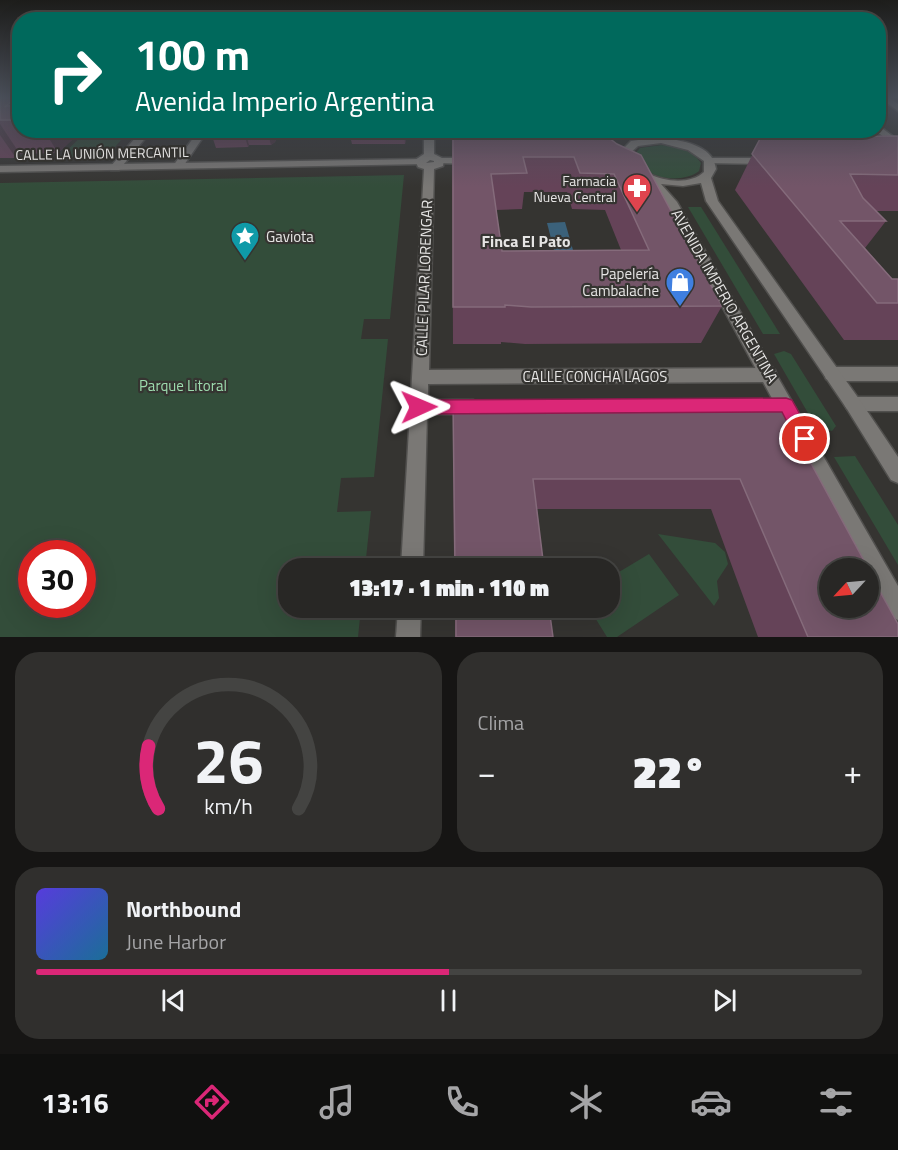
<!DOCTYPE html>
<html lang="es">
<head>
<meta charset="utf-8">
<style>
  :root { --surface:#282725; --page:#302f2d; --text:#f1f3f6; --muted:#a5a5a7; --line:#444442; --accent:#db2777 }
  body { margin:0; font-family:"Titillium Web",sans-serif; background:var(--page); color:var(--text); height:100vh; display:flex; flex-direction:column; font-size:22px; white-space:nowrap }
  * { box-sizing:border-box; margin:0 }
  p { font-size:20px; color:var(--muted) }
  .icon { flex:none; width:33px; height:33px; fill:none; stroke:currentColor; stroke-width:2; stroke-linecap:round; stroke-linejoin:round }
  .map { position:relative; height:637px; overflow:hidden }
  .panel { display:flex; flex-direction:column; gap:15px; padding:15px; background:#161514; flex:1 }
  .panel>* { flex:none }
  .guide { position:absolute; left:12px; top:12px; width:874px; height:126px; border-radius:24px; box-shadow:0 6px 24px #0002,0 0 0 2px var(--line); background:#00695c; color:#fff; overflow:hidden }
  .needle { width:39px; rotate:244deg }
  .tools { position:absolute; left:819px; top:558px; display:grid; gap:12px }
  .tools a { display:grid; place-items:center; width:60px; height:60px; border-radius:50%; background:var(--surface); box-shadow:0 6px 24px #0002,0 0 0 2px var(--line); font-size:30px }
  .speed { position:absolute; left:18px; top:540px; display:flex; gap:12px; font-size:30px; font-weight:700; text-align:center }
  .speed>* { display:grid; place-content:center; width:78px; height:78px; border-radius:50%; background:var(--surface); box-shadow:0 6px 24px #0002,0 0 0 2px var(--line); line-height:1 }
  .speed .limit { border:9px solid #d22; background:#fff; color:#111 }
  .pin { position:absolute; display:grid; place-items:center; width:51px; height:51px; color:#fff; margin:-26px; border:3px solid #fff; border-radius:50%; box-shadow:0 2px 6px #0007 }
  .me { position:absolute; width:66px; margin:-33px; rotate:89deg; stroke-linejoin:round; filter:drop-shadow(0 0 4px #0008) }
  .turn { display:flex; align-items:center; gap:21px; height:126px; padding:0 24px; font-size:27px }
  .turn .icon { width:78px; height:78px; stroke-width:2.5 }
  .turn b { display:block; font-size:42px; line-height:51px }
  .big { font-size:45px; font-weight:800; line-height:1.1 }
  .panel .tile { flex:1; display:flex; flex-direction:column; justify-content:center; gap:9px; min-width:0; padding:0 21px; border-radius:24px; background:var(--page) }
  .panel .dial { align-items:center; gap:0 }
  .dial svg { height:156px; overflow:visible; fill:none; stroke:var(--line); stroke-width:7; stroke-linecap:round; text-anchor:middle }
  .dial text { fill:var(--text); stroke:none }
  .song { display:flex; align-items:center; gap:18px }
  .cover { width:72px; height:72px; border-radius:9px; background:linear-gradient(135deg,hsl(250 70% 55%),hsl(200 70% 35%)) }
  .played { height:6px; border-radius:3px; background:linear-gradient(90deg,var(--accent) 50%,var(--line) 50%) }
  .keys { display:flex; justify-content:space-around; direction:ltr }
  .heat { display:flex; justify-content:space-between; align-items:center; font-size:33px; direction:ltr }
  .panel .tiles { flex:1; display:grid; gap:15px; grid-template-columns:1fr 1fr }
  .tile:last-child { grid-column:span 2 }
  .trip { position:absolute; left:278px; top:558px; width:342px; height:60px; border-radius:24px; background:var(--surface); box-shadow:0 6px 24px #0002,0 0 0 2px var(--line); font-weight:800; line-height:60px; text-align:center }
  .menu { display:flex; height:96px; justify-content:space-around; align-items:center; background:#10100f; color:var(--muted) }
  .menu .icon { width:42px; height:42px }
  .menu .active { color:var(--accent) }
  .menu b { font-size:27px; color:var(--text) }
  .map>svg:first-child { display:block }
  .green { fill:#334d3a; fill-rule:evenodd }
  .water { fill:#3b617a }
  .lines { fill:none; stroke-linecap:round; stroke-linejoin:round }
  .minor-casing { stroke:#51504e; stroke-width:3 }
  .tertiary-casing { stroke:#51504e; stroke-width:3 }
  .minor { fill:#7a7875; fill-rule:evenodd }
  .tertiary { fill:#7a7875; fill-rule:evenodd }
  .wall { fill:#654358; fill-rule:evenodd }
  .shaded-wall { fill:#4c3642 }
  .building { fill:#735568; stroke:#856b7b; stroke-width:1.5; fill-rule:evenodd }
  .route { fill:#db2777; stroke:#8e194d; stroke-width:1.5 }
  .labels { text-anchor:middle; dominant-baseline:central; stroke-width:4.5; stroke-linejoin:round; paint-order:stroke }
  .far-street-label { font-size:14px; fill:#e6e5e4; stroke:#353431 }
  .far-poi-label { font-size:14px; fill:#e6e5e4; stroke:#353431; text-anchor:end }
  .poi-label { font-size:15px; fill:#e6e5e4; stroke:#353431; text-anchor:start }
  .street-label { font-size:15px; fill:#e6e5e4; stroke:#353431 }
  .park-label { font-size:15px; fill:#9ddbae; stroke:#353431 }
  .neighbourhood-label { font-size:16px; font-weight:bold; fill:#e6e5e4; stroke:#353431 }
</style>
</head>
<body>
<div class="map">
<svg width="898" height="637" viewBox="0 0 898 637">
  <rect width="100%" height="100%" fill="#353431"/>
  <g class="green">
    <polygon points="87,131 87,130 129,131 106,157 60,157"/>
    <path d="M661,145c15,1 31,5 40,18l-2,8c-12,10 -40,10 -52,-1 -5,-4 -9,-10 -13,-15l6,-7z"/>
    <path d="M404,175l-14,144h-26l-3,20h27l-14,138 -33,1 -4,34 34,-1 -6,57h-77v40h73l-3,29h-358v-454zM32,554h50v50h-50z"/>
    <polygon points="688,207 701,207 780,334 763,334"/>
    <polygon points="784,351 791,354 836,426 832,431 816,427 774,354"/>
    <polygon points="855,456 898,525 898,565 834,457"/>
    <polygon points="658,534 715,543 725,552 728,564 717,581 719,598 714,606"/>
    <polygon points="649,554 679,595 617,637 607,637 589,608 609,608 609,578"/>
  </g>
  <polygon class="water" points="565,222 573,250 554,250 547,223"/>
  <g class="lines">
    <g class="minor-casing">
      <g id="minor">
        <polygon points="879,97 888,97 898,104 898,111"/>
        <polygon points="879,126 898,140 898,148 876,131 879,130"/>
        <polygon points="142,130 152,130 119,170 111,170 111,166"/>
        <polygon points="199,130 208,130 182,168 174,168 173,166"/>
        <path d="M424,130h10v24l10,5 -1,7 -9,3 -5,201 340,-2 6,2 2,5 -2,5 -6,2 -341,2v16h45l6,2 3,5 -3,5 -6,2h-46l-4,154h-22l23,-399 -6,-2 -3,-7 9,-6zM430,160l4,1v1l-8,1z"/>
        <polygon points="709,158 769,158 774,161 769,164 705,163 704,161"/>
        <polygon points="832,367 898,367 898,381 832,381 826,379 824,374 826,369"/>
        <polygon points="853,397 898,397 898,411 853,411 847,409 844,404 847,399"/>
        <polygon points="398,608 421,608 420,637 396,637"/>
      </g>
    </g>
    <g class="tertiary-casing">
      <g id="tertiary">
        <path d="M661,137c20,4 52,7 55,32l-5,9 7,23 141,198 39,58v26l-7,-3 -44,-71 -141,-208 -5,-18 -18,3 -22,-2 16,18 221,384v34c-14,-6 -30,-36 -30,-52h-4l-198,-365c-6,-7 -12,-17 -20,-23 -13,-9 -22,-11 -27,-27l12,-12zM661,143l27,7 16,11v11c-19,18 -66,6 -75,-18l9,-8z"/>
        <polygon points="441,158 472,158 477,161 472,164 437,163 436,161"/>
        <polygon points="420,159 424,160 424,164 0,172 0,166"/>
      </g>
    </g>
    <use href="#minor" class="minor"/>
    <use href="#tertiary" class="tertiary"/>
  </g>
  <g class="wall">
    <polygon points="0,97 20,97 20,130 70,130 74,138 58,153 20,154 16,158 0,158"/>
    <polygon points="210,130 280,130 275,142 271,145 249,145 248,147 216,148"/>
    <polygon points="338,130 408,130 405,144 352,144 349,132"/>
    <path d="M452,130h158l-1,4 -2,2 115,170 -21,37 -176,1 -24,-2v2h-48zM524,192h43l5,17 33,1 16,40 -119,1 -6,-41 26,-1z"/>
    <polygon points="898,136 898,211 876,211 886,221 865,248 892,279 898,279 898,340 844,340 735,190 761,137"/>
    <polygon points="777,401 898,637 758,637 711,509 537,509 544,568 454,568 453,403"/>
    <polygon points="455,608 549,608 553,637 455,637"/>
  </g>
  <g class="shaded-wall">
    <polygon points="17,97 20,97 20,120 6,106"/>
    <polygon points="0,124 20,154 16,158 0,135"/>
    <polygon points="44,130 70,130 74,138 58,153"/>
    <polygon points="243,130 245,130 249,145 248,147"/>
    <polygon points="267,130 280,130 275,142 271,145"/>
    <polygon points="404,130 408,130 405,144"/>
    <polygon points="599,130 610,130 609,134 598,144 594,155"/>
  </g>
  <g class="building">
    <polygon points="0,97 17,97 6,106 20,105 20,120 0,120"/>
    <path d="M600,131l17,13 24,11 81,151 -191,1 -26,-2v2h-52v-175zM523,157h51l6,16 34,1 35,76 -147,1 -11,-77 36,-1z"/>
    <polygon points="898,136 898,175 850,174 863,198 886,221 840,221 892,279 898,279 898,303 877,303 752,154 761,137"/>
    <polygon points="777,401 868,568 830,568 830,608 868,608 868,570 898,624 898,637 808,637 740,479 533,479 544,568 455,568 453,403"/>
    <polygon points="456,608 549,608 553,637 456,637"/>
  </g>
  <linearGradient id="sky" x2="0" y2="1"><stop stop-color="#1d1d1b"/><stop offset="0.52" stop-color="#4b505a"/><stop offset="1" stop-color="#4b505a" stop-opacity="0"/></linearGradient>
  <rect width="898" height="187" fill="url(#sky)"/>
  <polygon class="route" points="786,398 792,400 811,434 814,439 811,445 805,447 799,445 782,412 419,414 413,412 411,407 413,402 419,400"/>
  <defs>
    <g id="pharmacy-pin" transform="scale(1.5)"><path d="M0 17L-7.5 6A9.5 9.5 0 1 1 7.5 6Z" fill="#e0444e" stroke="#353431"/><path d="M-2-6h4v4h4v4h-4v4h-4v-4h-4v-4h4Z" fill="#fff"/></g>
    <g id="sight-pin" transform="scale(1.5)"><path d="M0 17L-7.5 6A9.5 9.5 0 1 1 7.5 6Z" fill="#0f9aa8" stroke="#353431"/><path d="M0-6L1.8-2.2L6-1.7L2.9 1.2L3.7 5.4L0 3.3L-3.7 5.4L-2.9 1.2L-6-1.7L-1.8-2.2Z" fill="#fff"/></g>
    <g id="shop-pin" transform="scale(1.5)"><path d="M0 17L-7.5 6A9.5 9.5 0 1 1 7.5 6Z" fill="#3f7fe0" stroke="#353431"/><path d="M-5-2.5h2.3a2.7 3.5 0 0 1 5.4 0H5L5.5 6h-11ZM-1.5-2.5h3a1.5 2.3 0 0 0-3 0Z" fill="#fff"/></g>
  </defs>
  <g fill-rule="evenodd">
    <use href="#pharmacy-pin" x="637" y="188"/>
    <use href="#sight-pin" x="245" y="236"/>
    <use href="#shop-pin" x="680" y="282"/>
  </g>
  <g class="labels">
    <g class="far-street-label">
      <text transform="translate(102 153) rotate(-1)">CALLE LA UNIÓN MERCANTIL</text>
    </g>
    <g class="far-poi-label">
      <text x="616" y="180">Farmacia<tspan x="616" dy="16">Nueva Central</tspan></text>
    </g>
    <g class="poi-label">
      <text x="266" y="236">Gaviota</text>
      <text x="659" y="273" text-anchor="end">Papelería<tspan x="659" dy="17">Cambalache</tspan></text>
    </g>
    <g class="street-label">
      <text transform="translate(424 278) rotate(-88)">CALLE PILAR LORENGAR</text>
      <text transform="translate(725 296) rotate(60)">AVENIDA IMPERIO ARGENTINA</text>
      <text x="595" y="376">CALLE CONCHA LAGOS</text>
    </g>
    <g class="park-label">
      <text x="183" y="385">Parque Litoral</text>
    </g>
    <g class="neighbourhood-label">
      <text x="526" y="241">Finca El Pato</text>
    </g>
  </g>
</svg>
<div class="tools">
<a><svg class="needle" viewBox="-14 -14 28 28"><path d="M0-13l5 13h-10z" fill="#e53935"/><path d="M0 13l5-13h-10z" fill="#a5a5a7"/></svg></a>
</div>
<div class="speed"><div class="limit">30</div></div>
<div class="pin" style="left:805px;top:439px;background:#d93025"><svg class="icon" aria-label="arrive" viewBox="0 0 24 24"><path d="M6 21V4h12l-3 4 3 4H6"/></svg></div>
<svg class="me" style="left:419px;top:407px" viewBox="-20 -20 40 40"><path d="M0-17L14 15 0 8-14 15z" fill="#db2777" stroke="#fff" stroke-width="4"/></svg>
<div class="trip">13:17 · 1 min · 110 m</div>
<div class="guide">
<div class="turn"><svg class="icon" aria-label="right" viewBox="0 0 24 24"><path d="M7 20v-9h11M14 6l5 5-5 5"/></svg><div><b>100 m</b>Avenida Imperio Argentina</div></div>
</div>
</div>
<section class="panel">
<div class="tiles">
<div class="tile dial"><svg viewBox="0 0 100 80">
<path d="M14 69A42 42 0 1 1 86 69"/>
<path d="M14 69A42 42 0 0 1 9 37" stroke="#db2777"/>
<text x="50" y="56" font-size="32" font-weight="700">26</text>
<text x="50" y="72" font-size="11">km/h</text>
</svg></div>
<div class="tile"><p>Clima</p>
<div class="heat"><a>−</a><b class="big">22°</b><a>+</a></div>
</div>
<div class="tile">
<div class="song"><i class="cover"></i><div><b>Northbound</b><p>June Harbor</p></div></div>
<div class="played"></div>
<div class="keys"><svg class="icon" aria-label="previous" viewBox="0 0 24 24"><path d="M18 5L8 12l10 7zM5 5v14"/></svg><svg class="icon" aria-label="pause" viewBox="0 0 24 24"><path d="M8 5v14M16 5v14"/></svg><svg class="icon" aria-label="next" viewBox="0 0 24 24"><path d="M6 5l10 7-10 7zM19 5v14"/></svg></div>
</div>
</div>
</section>
<nav class="menu">
<b>13:16</b>
<svg class="icon active" aria-label="directions" viewBox="0 0 24 24"><path d="M12 3l9 9-9 9-9-9zM9 14v-3h6M13 9l2 2-2 2"/></svg>
<svg class="icon" aria-label="music" viewBox="0 0 24 24"><path d="M9 18V5l10-2v13"/><circle cx="6" cy="18" r="3"/><circle cx="16" cy="16" r="3"/></svg>
<svg class="icon" aria-label="phone" viewBox="0 0 24 24"><path d="M5 4h4l2 5-3 2q2 4 5 5l2-3 5 2v4C11 20 4 13 5 4z"/></svg>
<svg class="icon" aria-label="climate" viewBox="0 0 24 24"><path d="M12 3v18M4 7l16 10M4 17L20 7"/></svg>
<svg class="icon" aria-label="car" viewBox="0 0 24 24"><path d="M5 17H2v-5l4-1 3-4h7l3 4 3 1v5h-3M9 17h6M6 11h13"/><circle cx="7" cy="17" r="2"/><circle cx="17" cy="17" r="2"/></svg>
<svg class="icon" aria-label="filters" viewBox="0 0 24 24"><path d="M4 7h16M4 17h16"/><circle cx="9" cy="7" r="2"/><circle cx="15" cy="17" r="2"/></svg>
</nav>
</body>
</html>
